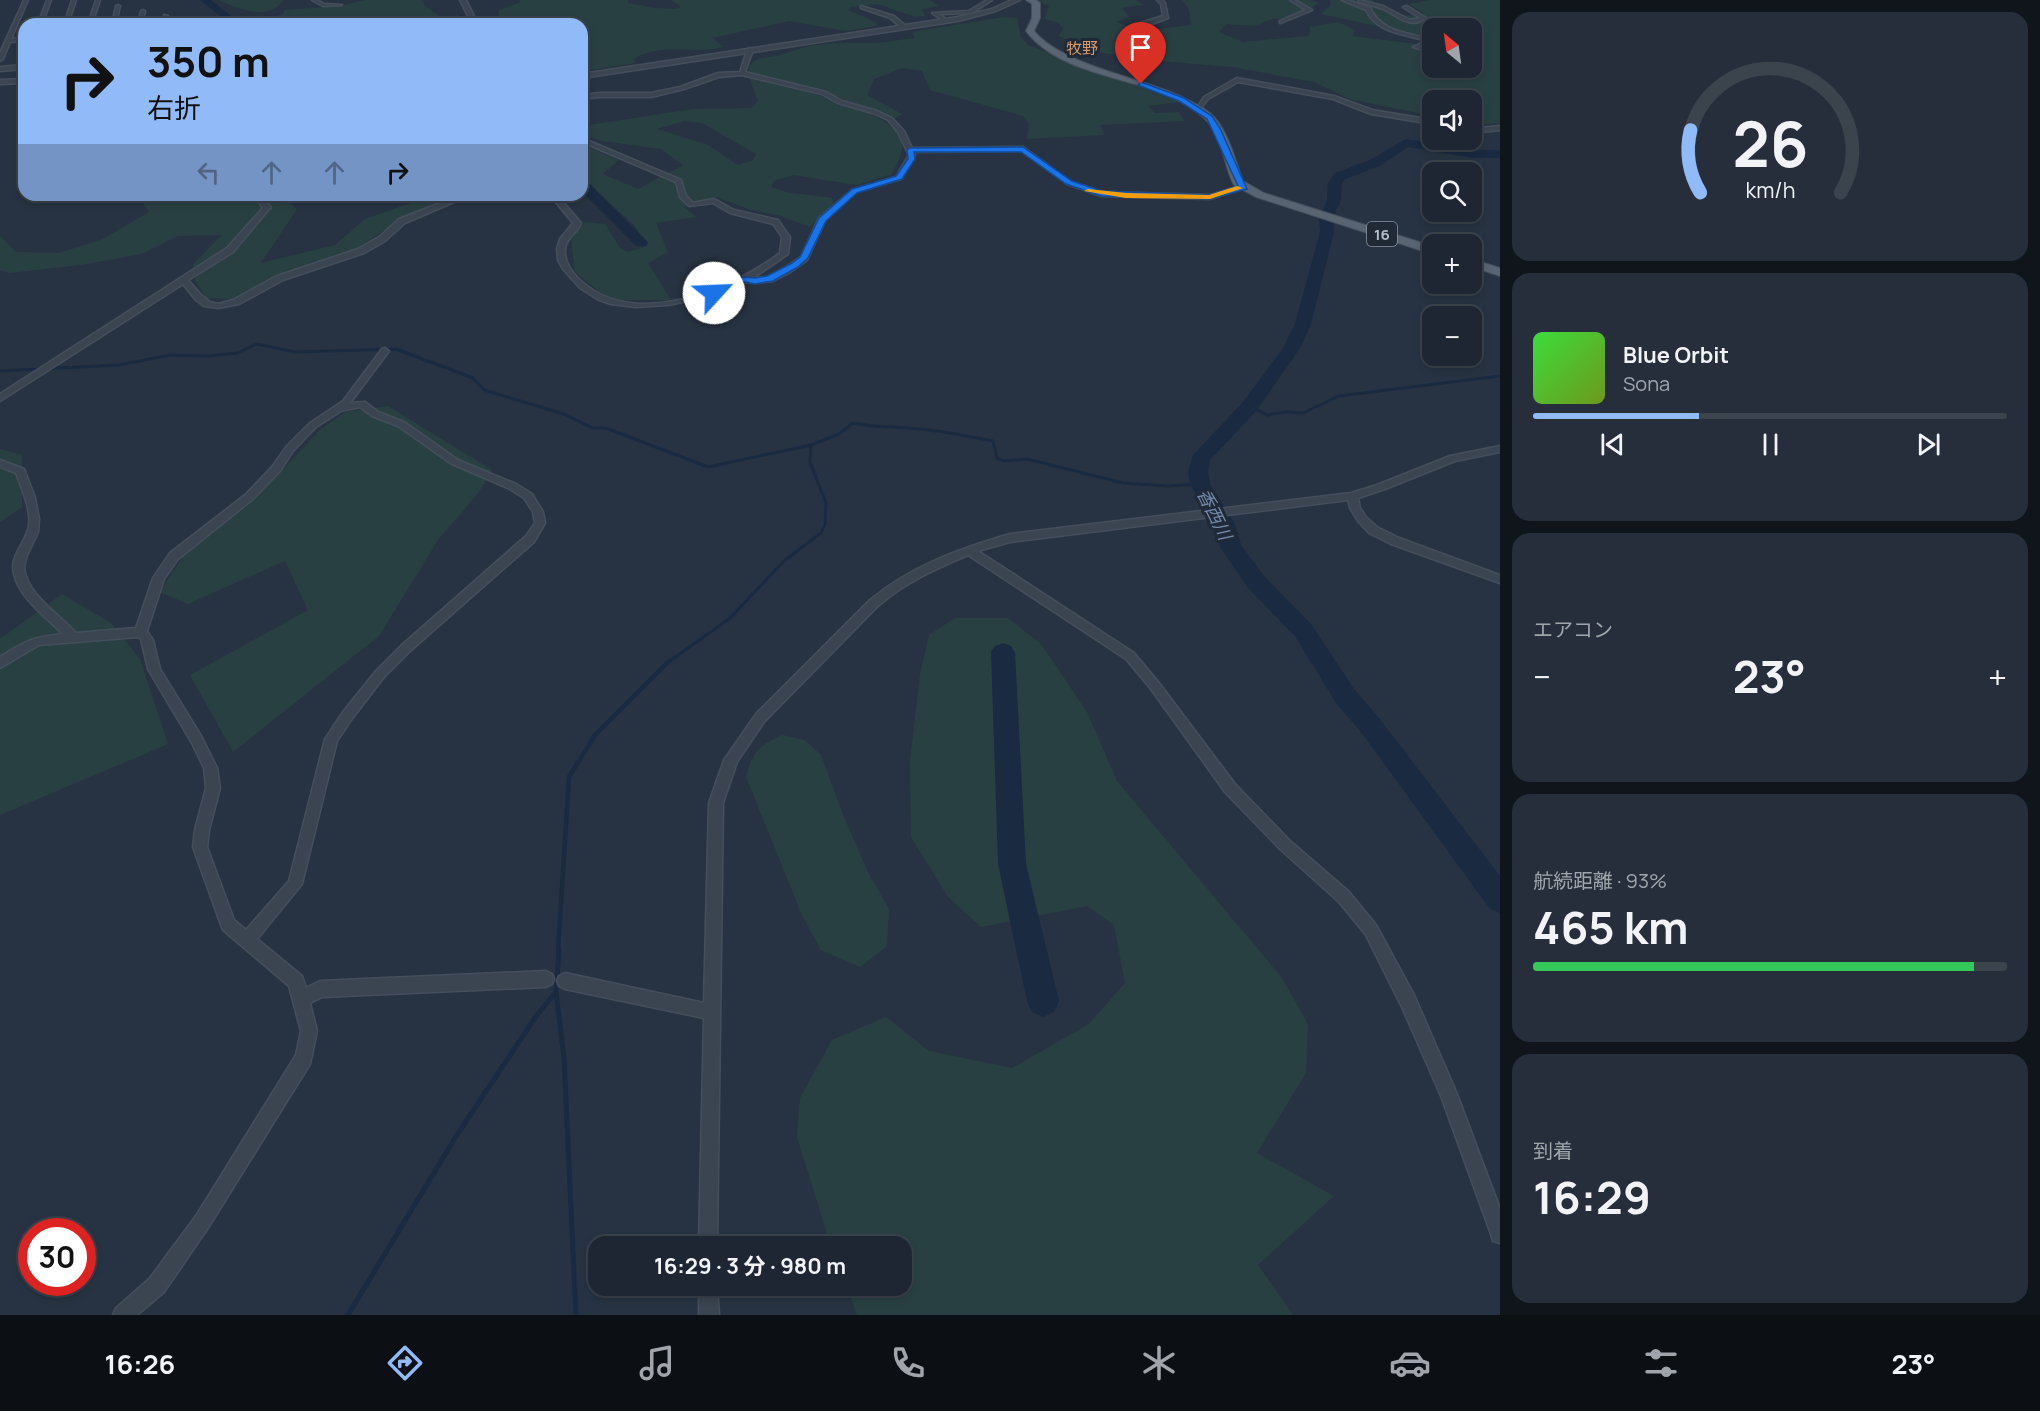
<!DOCTYPE html>
<html lang="ja">
<head>
<meta charset="utf-8">
<style>
  :root { --surface:#1d2632; --page:#252e3a; --text:#f1f3f6; --muted:#a0a5ac; --line:#3b434d; --accent:#91baf8 }
  body { margin:0; font-family:Manrope,"Noto Sans JP",sans-serif; background:var(--page); color:var(--text); height:100vh; display:flex; flex-direction:column; font-size:22px; white-space:nowrap }
  * { box-sizing:border-box; margin:0 }
  p { font-size:20px; color:var(--muted) }
  .icon { flex:none; width:33px; height:33px; fill:none; stroke:currentColor; stroke-width:2; stroke-linecap:round; stroke-linejoin:round }
  .map { position:relative; flex:1; overflow:hidden }
  .panel { display:flex; flex-direction:column; gap:12px; padding:12px; background:#10151c; width:540px }
  .panel>* { flex:none }
  .banner { position:absolute; left:18px; top:18px; width:570px; height:183px; border-radius:18px; box-shadow:0 3px 9px #0003,0 0 0 2px var(--line); background:#91baf8; color:#111; overflow:hidden }
  .needle { width:39px; rotate:331deg }
  .controls { position:absolute; left:1422px; top:18px; display:grid; gap:12px }
  .controls a { display:grid; place-items:center; width:60px; height:60px; border-radius:12px; background:var(--surface); box-shadow:0 3px 9px #0003,0 0 0 2px var(--line); font-size:30px }
  .speed { position:absolute; left:18px; top:1218px; display:flex; gap:12px; font-size:30px; font-weight:700; text-align:center }
  .speed>* { display:grid; place-content:center; width:78px; height:78px; border-radius:50%; background:var(--surface); box-shadow:0 3px 9px #0003,0 0 0 2px var(--line); line-height:1 }
  .speed .limit { border:9px solid #d22; background:#fff; color:#111 }
  .pin { position:absolute; display:grid; place-items:center; width:51px; height:51px; color:#fff; margin:-62px -26px; border-radius:50% 50% 50% 0; rotate:-45deg; box-shadow:0 0 6px #0007 }
  .pin .icon { rotate:45deg }
  .me { position:absolute; width:66px; margin:-33px; rotate:65deg; stroke-linejoin:round; filter:drop-shadow(0 0 4px #0008) }
  .turn { display:flex; align-items:center; gap:21px; height:126px; padding:0 30px; font-size:27px }
  .turn .icon { width:78px; height:78px; stroke-width:2.5 }
  .turn b { display:block; font-size:42px; line-height:51px }
  .lanes { display:flex; align-items:center; height:57px; padding:0 30px; background:#0003; justify-content:center; gap:30px; direction:ltr }
  .lanes .off { opacity:.35 }
  .big { font-size:45px; font-weight:700; line-height:1.1 }
  .panel .card { flex:1; display:flex; flex-direction:column; justify-content:center; gap:9px; min-width:0; padding:0 21px; border-radius:18px; background:var(--page) }
  .panel .dial { align-items:center; gap:0 }
  .dial svg { height:156px; overflow:visible; fill:none; stroke:var(--line); stroke-width:7; stroke-linecap:round; text-anchor:middle }
  .dial text { fill:var(--text); stroke:none }
  .song { display:flex; align-items:center; gap:18px }
  .cover { width:72px; height:72px; border-radius:9px; background:linear-gradient(135deg,hsl(120 70% 55%),hsl(80 70% 35%)) }
  .played { height:6px; border-radius:3px; background:linear-gradient(90deg,var(--accent) 35%,var(--line) 35%) }
  .keys { display:flex; justify-content:space-around; direction:ltr }
  .heat { display:flex; justify-content:space-between; align-items:center; font-size:33px; direction:ltr }
  .charge { height:9px; border-radius:4px; background:linear-gradient(90deg,#34c759 93%,var(--line) 0) }
  .trip { position:absolute; left:588px; top:1236px; width:324px; height:60px; border-radius:18px; background:var(--surface); box-shadow:0 3px 9px #0003,0 0 0 2px var(--line); font-weight:700; line-height:60px; text-align:center }
  .dock { display:flex; height:96px; justify-content:space-around; align-items:center; background:#0c0f14; color:var(--muted) }
  .dock .icon { width:42px; height:42px }
  .dock .on { color:var(--accent) }
  .dock b { font-size:27px; color:var(--text) }
  main { display:flex; flex:1; min-height:0 }
  .map>svg:first-child { display:block }
  .green { fill:#294043; fill-rule:evenodd }
  .lines { fill:none; stroke-linecap:round; stroke-linejoin:round }
  .stream-far2 { stroke:#192a41; stroke-width:3 }
  .stream-far1 { stroke:#192a41; stroke-width:4.5 }
  .stream { stroke:#192a41; stroke-width:5 }
  .river { fill:#192a41; fill-rule:evenodd }
  .minor-casing { stroke:#454e5b; stroke-width:3 }
  .tertiary-casing { stroke:#454e5b; stroke-width:3 }
  .primary-casing { stroke:#454e5b; stroke-width:2 }
  .minor { fill:#3b4552; fill-rule:evenodd }
  .tertiary { fill:#3b4552; fill-rule:evenodd }
  .primary { fill:#596472; fill-rule:evenodd }
  .route { fill:#1a73e8; stroke:#114b97; stroke-width:1.5 }
  .slow { fill:#f59e0b }
  .labels { text-anchor:middle; dominant-baseline:central; stroke-width:6; stroke-linejoin:round; paint-order:stroke }
  .shield { fill:#202a37; stroke:#8a939f; stroke-width:1.5 }
  .shield-label { font-size:15px; font-weight:bold; fill:#b8c0cc }
  .far-quarter-label { font-size:16px; fill:#d69869; stroke:#202a37 }
  .water-label { font-size:18px; font-style:italic; fill:#728aaa; stroke:#202a37 }
</style>
</head>
<body>
<main>
<div class="map">
<svg width="1500" height="1315" viewBox="0 0 1500 1315">
  <rect width="100%" height="100%" fill="#273342"/>
  <g class="green">
    <path d="M219,0h65c-18,22 -44,9 -65,0z"/>
    <polygon points="365,0 423,0 425,6 439,16 432,18 435,24 362,22 274,24 274,18 284,13 284,10 341,6"/>
    <path d="M520,0h108v3l27,5 21,1 5,-2 -10,-7h259l9,6 -17,3 3,7 -10,1 -37,-13 -28,3 -2,3 28,12 1,4 -32,5 -56,-10 -76,17 10,9c-29,8 -61,-5 -89,12l1,4 -53,8v-47h-75l-9,-7 1,-7 20,-7z"/>
    <polygon points="1037,0 1136,0 1144,5 1122,8 1129,17 1116,22 1141,31 1191,25 1189,9 1182,0 1310,0 1318,3 1301,16 1272,19 1254,26 1226,24 1219,32 1243,42 1309,36 1310,27 1338,22 1355,30 1352,36 1432,46 1432,68 1472,68 1472,28 1432,28 1432,38 1321,14 1331,5 1330,0 1374,0 1370,5 1395,16 1422,15 1424,13 1409,4 1431,0 1500,0 1500,123 1472,125 1472,100 1432,100 1432,116 1350,99 1314,82 1232,67 1149,60 1103,53 1058,36 1063,29 1059,23 1044,19 1049,6"/>
    <path d="M1004,17l13,1 4,19 7,8 151,57 -32,4 8,7 24,-1 6,9 -85,4 5,10 -78,4 2,-15 -6,-8 -93,-26 -8,-19 -20,-3 -28,11 -7,16 35,19 -7,4 -72,-26 -74,-18c-1,-20 19,-15 32,-19 33,-14 57,-12 92,-12 14,0 28,-4 42,-5l-3,-5 5,-2z"/>
    <path d="M749,77c31,8 142,31 152,62 4,12 -4,24 -9,35l-35,11 -63,-10 -19,5 -4,7 15,5 46,6 2,4 -24,25 -29,-11 -30,-6 -34,-13 -33,10 12,10 -40,6 12,29 -20,11 23,37h-54l-16,-7 -26,-21 -4,-32 14,-18 20,2 15,24 8,4 19,-6 -13,-21 -52,-47v-33l37,15 -16,14 35,15 45,-24 -22,-16 -59,-8 -20,-6v-9l111,-17 58,-1 7,-7zM684,121l18,2 54,31 -3,6 -15,5 -30,-20 -51,-16z"/>
    <polygon points="137,195 281,195 297,209 261,263 335,245 365,219 434,195 460,195 401,218 353,252 282,274 232,299 207,298 195,281 193,264 222,235 178,236 142,254 81,265 9,273 0,270 0,236 16,252 59,253 103,239 149,212"/>
    <polygon points="388,406 492,470 479,492 438,540 379,636 233,752 190,675 308,610 285,561 188,604 160,592 183,556 252,502 322,428 346,412"/>
    <polygon points="0,449 22,455 22,507 0,522"/>
    <polygon points="62,594 111,623 140,659 168,744 0,815 0,639"/>
    <polygon points="955,618 1008,618 1041,644 1087,712 1117,781 1282,978 1308,1024 1306,1073 1257,1153 1334,1196 1258,1265 1293,1315 857,1315 846,1286 902,1286 902,1246 831,1246 829,1240 797,1137 800,1098 832,1040 886,1017 929,1051 1012,1068 1089,1024 1125,983 1114,925 1087,906 981,927 948,897 911,837 910,761 920,674 929,635"/>
    <path d="M783,735l22,5 16,15 23,62 24,55 21,37 -2,37 -27,21 -39,-17 -19,-35 -56,-138c7,-26 12,-31 37,-42z"/>
  </g>
  <g class="lines">
    <g class="stream-far2">
      <path d="M0,371l119,-6 51,-10 38,1 29,-3 20,-9 38,8 101,-3 77,29 11,12 80,24 29,14h13l102,39 103,-22 28,-11 14,-11c22,5 43,3 66,6 25,2 49,7 74,12l4,17 6,3 24,-2 96,24 45,3 32,-2"/>
      <polyline points="1250,406 1267,415 1286,412 1303,413 1339,396 1500,376"/>
      <polyline points="667,663 729,619 784,561 821,533 825,524 826,503 810,462 811,445"/>
    </g>
    <polyline class="stream-far1" points="558,951 569,777 595,735 669,661"/>
    <g class="stream">
      <polyline points="559,950 556,992 564,1058 576,1315"/>
      <polyline points="348,1315 455,1138 537,1015 555,993"/>
    </g>
    <g class="river">
      <polygon points="200,0 211,0 241,24 230,24"/>
      <polygon points="1406,139 1473,150 1500,150 1500,158 1473,158 1408,147 1380,166 1345,179 1342,183 1341,200 1333,218 1334,232 1311,324 1300,348 1257,410 1210,460 1208,472 1210,484 1235,524 1241,545 1264,576 1311,624 1354,689 1379,718 1500,876 1500,913 1490,909 1361,732 1336,703 1295,636 1248,588 1220,547 1213,524 1190,484 1188,472 1193,455 1243,402 1283,348 1295,324 1320,232 1319,218 1327,200 1328,183 1335,173 1370,160"/>
      <polygon points="582,180 587,181 646,240 648,243 646,246 636,246 582,192"/>
      <polygon points="1003,643 1011,646 1015,652 1026,864 1059,1001 1054,1012 1043,1017 1032,1012 1027,1001 998,864 991,652 995,646"/>
    </g>
    <g class="minor-casing">
      <g id="minor">
        <polygon points="24,0 28,0 11,39 24,37 24,41 10,42 3,59 0,61 0,53"/>
        <polygon points="47,0 51,0 42,24 38,24"/>
        <polygon points="72,0 76,0 68,24 64,24"/>
        <polygon points="96,0 100,0 92,24 88,24"/>
        <polygon points="312,0 317,0 324,4 342,5 323,6"/>
        <polygon points="987,0 992,0 972,13 939,14 947,20 945,22 932,13 969,11"/>
        <polygon points="1157,0 1162,0 1165,3 1168,18 1141,28 1149,30 1149,32 1135,29 1140,23 1163,16 1161,4"/>
        <polygon points="1290,0 1295,0 1312,10 1280,23 1280,21 1306,10"/>
        <path d="M1342,0h6l22,8c12,25 39,24 62,32v2l-11,5 11,3v3l-19,-6 13,-6c-22,-8 -49,-7 -60,-31z"/>
        <path d="M1359,0l24,6 27,14 10,-2 -17,-11 4,-1 19,12c-16,12 -28,-2 -43,-9 -8,-3 -16,-5 -24,-7z"/>
        <polygon points="118,5 120,6 116,24 112,24 116,6"/>
        <polygon points="861,6 894,16 907,27 902,28 890,18 861,8"/>
        <polygon points="143,10 145,11 142,24 138,24 141,11"/>
        <polygon points="164,15 168,16 167,24 163,24"/>
        <path d="M750,48l3,2 -8,22 81,20 16,9 35,10 15,7 12,13 8,17 111,-1 48,35 31,10 108,3 34,-10 3,2 -37,12 -109,-3 -34,-12 -45,-33 -108,1 1,3 -14,24 -45,13 -31,29 -18,39 -18,13 -16,8 -18,2 -9,-1 -38,15 -40,8 -33,2 -24,-3 -12,-4 -19,-12 -17,-19 -5,-9 -1,-11 3,-10 13,-16 -23,-28h7l24,28c-3,10 -15,14 -16,26 -1,13 7,24 16,32 54,49 150,9 199,-28l2,-16 -9,-13 -43,-11 -17,-10 -24,3 -9,-9 -4,-15 -94,-40v-4l99,42 5,16 7,7 21,-4 20,11 44,10 12,17 -2,17 -35,24 15,-1 15,-8 18,-12 18,-39 33,-28 44,-13 13,-22 -11,-23 -10,-12 -15,-7 -35,-10 -16,-9 -80,-19 -23,2 -35,12 -33,8h-52l-17,2v-4l17,-2h52l29,-6 38,-14 22,-1 7,-22z"/>
        <polygon points="24,65 24,69 0,71 0,67"/>
        <path d="M1452,68h6c-9,6 -21,10 -31,6l18,-3z"/>
        <polygon points="1237,78 1334,96 1372,110 1432,120 1432,124 1371,114 1333,99 1238,82 1208,99 1200,109 1196,109 1204,97"/>
        <polygon points="1500,126 1500,130 1472,133 1472,129"/>
        <polygon points="254,195 261,195 271,208 269,209 233,252 188,280 201,295 210,302 218,304 233,300 277,276 358,249 379,237 399,219 461,195 470,195 405,223 385,241 364,253 283,280 239,304 218,308 204,306 195,299 183,284 0,401 0,394 227,248 263,208"/>
        <path d="M385,348l4,3 -39,52 15,-1 13,10 26,10 54,38 58,24 16,10 11,18 2,11 -11,19 -124,109 -26,26 -33,43 -14,21 -35,143 -45,55 45,37 4,12 14,-7 226,-10 6,3 2,5 -2,5 -6,3 -224,10 -12,6 7,28 -7,33 -102,164 -44,64 -27,23h-24l3,-7 34,-30 46,-62 100,-161 5,-24 -12,-45 -66,-56 -2,-5 -28,-78 2,-17 11,-42 -2,-20 -12,-25 -44,-74 -7,-30 -3,-2 -99,8 -39,23v-11c25,-16 33,-20 63,-23 -16,-16 -44,-36 -49,-60 -5,-18 12,-31 15,-48 2,-18 -7,-36 -13,-53l-16,-6v-7l24,9 11,29 4,21 -1,13 -11,23 -3,12c2,27 35,47 52,66l60,-5 17,-50 17,-25 75,-58 27,-28 14,-20 24,-24 33,-22 39,-52zM360,407l12,9 26,10 54,38 56,24 16,10 9,14 2,11 -9,13 -124,109 -26,26 -33,41 -18,27 -36,142 -43,49 -12,-10 -27,-73 2,-17 11,-42 -3,-20 -16,-32 -41,-67 -7,-29 -6,-9 17,-52 14,-20 75,-60 27,-28 13,-20 23,-24 25,-16z"/>
        <path d="M1500,446v6l-45,9 -70,28 -27,9 2,10 6,9 11,10 22,11 101,37v8l-109,-39 -22,-11 -11,-12 -8,-13 -2,-8 -338,42 -32,9 156,102 25,30 76,101 55,57 59,51 27,33 38,70 43,99 43,115v34l-7,-2 -2,-7 -50,-138 -39,-89 -36,-72 -27,-33 -59,-53 -55,-57 -74,-103 -25,-30 -158,-104c-33,14 -64,28 -91,52l-113,115 -27,40 -14,41 -6,443h-18l5,-228 -139,-29 -6,-3 -2,-5 2,-5 6,-3 139,30 5,-200 15,-43 32,-46 113,-113c41,-35 90,-52 141,-67l341,-41 26,-8 73,-29z"/>
        <polygon points="699,1286 717,1286 719,1315 699,1315"/>
      </g>
    </g>
    <g class="tertiary-casing">
      <g id="tertiary">
        <polygon points="460,0 466,0 478,24 472,24"/>
        <polygon points="1012,0 1020,0 996,11 958,21 582,78 582,74 958,17 992,9"/>
        <polygon points="24,79 24,83 0,84 0,80"/>
      </g>
    </g>
    <g class="primary-casing">
      <g id="primary">
        <path d="M1026,0h10l4,3v15l-6,13c28,34 105,46 146,65 12,6 26,12 35,22 15,18 20,42 28,63l21,12 168,53v8l-176,-57 -22,-12c-11,-20 -11,-50 -29,-66 -47,-45 -140,-36 -179,-88l6,-13v-14z"/>
        <polygon points="1472,259 1500,268 1500,276 1472,267"/>
      </g>
    </g>
    <use href="#minor" class="minor"/>
    <use href="#tertiary" class="tertiary"/>
    <use href="#primary" class="primary"/>
  </g>
  <polygon class="route" points="1141,82 1184,98 1212,116 1220,128 1247,189 1210,199 1101,196 1066,184 1021,152 914,152 915,159 902,179 857,193 826,221 808,258 798,267 773,281 755,284 745,282 717,295 709,293 741,277 755,278 767,276 792,263 800,257 819,218 852,189 896,176 908,159 907,150 910,148 1023,147 1072,181 1102,191 1210,195 1238,186 1207,119 1179,101 1138,85"/>
  <polygon class="slow" points="1237,186 1243,188 1210,199 1126,198 1084,191 1088,189 1126,193 1209,195"/>
  <g class="labels">
    <rect class="shield" x="1367" y="222" width="30" height="24" rx="4.5"/>
    <g class="shield-label">
      <text x="1382" y="234">16</text>
    </g>
    <g class="far-quarter-label">
      <text x="1082" y="48">牧野</text>
    </g>
    <g class="water-label">
      <text transform="translate(1215 514) rotate(64)">香西川</text>
    </g>
  </g>
</svg>
<div class="controls">
<a><svg class="needle" viewBox="-14 -14 28 28"><path d="M0-13l5 13h-10z" fill="#e53935"/><path d="M0 13l5-13h-10z" fill="#a0a5ac"/></svg></a>
<a><svg class="icon" aria-label="sound" viewBox="0 0 24 24"><path d="M4 9h4l5-4v14l-5-4H4zM17 9q2 3 0 6"/></svg></a>
<a><svg class="icon" aria-label="search" viewBox="0 0 24 24"><circle cx="10" cy="10" r="6"/><path d="M15 15l6 6"/></svg></a>
<a>+</a>
<a>−</a>
</div>
<div class="speed"><div class="limit">30</div></div>
<div class="pin" style="left:1141px;top:84px;background:#d93025"><svg class="icon" aria-label="arrive" viewBox="0 0 24 24"><path d="M6 21V4h12l-3 4 3 4H6"/></svg></div>
<svg class="me" style="left:714px;top:293px" viewBox="-20 -20 40 40"><circle r="19" fill="#fff"/><path d="M0-13L10 11 0 6-10 11z" fill="#1a73e8"/></svg>
<div class="trip">16:29 · 3 分 · 980 m</div>
<div class="banner">
<div class="turn"><svg class="icon" aria-label="right" viewBox="0 0 24 24"><path d="M7 20v-9h11M14 6l5 5-5 5"/></svg><div><b>350 m</b>右折</div></div>
<div class="lanes"><svg class="icon off" aria-label="left" viewBox="0 0 24 24"><path d="M17 20v-9H6M10 6l-5 5 5 5"/></svg><svg class="icon off" aria-label="ahead" viewBox="0 0 24 24"><path d="M12 20V5M6 11l6-6 6 6"/></svg><svg class="icon off" aria-label="ahead" viewBox="0 0 24 24"><path d="M12 20V5M6 11l6-6 6 6"/></svg><svg class="icon" aria-label="right" viewBox="0 0 24 24"><path d="M7 20v-9h11M14 6l5 5-5 5"/></svg></div>
</div>
</div>
<section class="panel">
<div class="card dial"><svg viewBox="0 0 100 80">
<path d="M14 69A42 42 0 1 1 86 69"/>
<path d="M14 69A42 42 0 0 1 9 37" stroke="#91baf8"/>
<text x="50" y="56" font-size="32" font-weight="700">26</text>
<text x="50" y="72" font-size="11">km/h</text>
</svg></div>
<div class="card">
<div class="song"><i class="cover"></i><div><b>Blue Orbit</b><p>Sona</p></div></div>
<div class="played"></div>
<div class="keys"><svg class="icon" aria-label="previous" viewBox="0 0 24 24"><path d="M18 5L8 12l10 7zM5 5v14"/></svg><svg class="icon" aria-label="pause" viewBox="0 0 24 24"><path d="M8 5v14M16 5v14"/></svg><svg class="icon" aria-label="next" viewBox="0 0 24 24"><path d="M6 5l10 7-10 7zM19 5v14"/></svg></div>
</div>
<div class="card"><p>エアコン</p>
<div class="heat"><a>−</a><b class="big">23°</b><a>+</a></div>
</div>
<div class="card"><p>航続距離 · 93%</p><b class="big">465 km</b><div class="charge"></div></div>
<div class="card"><p>到着</p><b class="big">16:29</b></div>
</section>
</main>
<nav class="dock">
<b>16:26</b>
<svg class="icon on" aria-label="directions" viewBox="0 0 24 24"><path d="M12 3l9 9-9 9-9-9zM9 14v-3h6M13 9l2 2-2 2"/></svg>
<svg class="icon" aria-label="music" viewBox="0 0 24 24"><path d="M9 18V5l10-2v13"/><circle cx="6" cy="18" r="3"/><circle cx="16" cy="16" r="3"/></svg>
<svg class="icon" aria-label="phone" viewBox="0 0 24 24"><path d="M5 4h4l2 5-3 2q2 4 5 5l2-3 5 2v4C11 20 4 13 5 4z"/></svg>
<svg class="icon" aria-label="climate" viewBox="0 0 24 24"><path d="M12 3v18M4 7l16 10M4 17L20 7"/></svg>
<svg class="icon" aria-label="car" viewBox="0 0 24 24"><path d="M5 17H2v-5l4-1 3-4h7l3 4 3 1v5h-3M9 17h6M6 11h13"/><circle cx="7" cy="17" r="2"/><circle cx="17" cy="17" r="2"/></svg>
<svg class="icon" aria-label="filters" viewBox="0 0 24 24"><path d="M4 7h16M4 17h16"/><circle cx="9" cy="7" r="2"/><circle cx="15" cy="17" r="2"/></svg>
<b>23°</b>
</nav>
</body>
</html>
